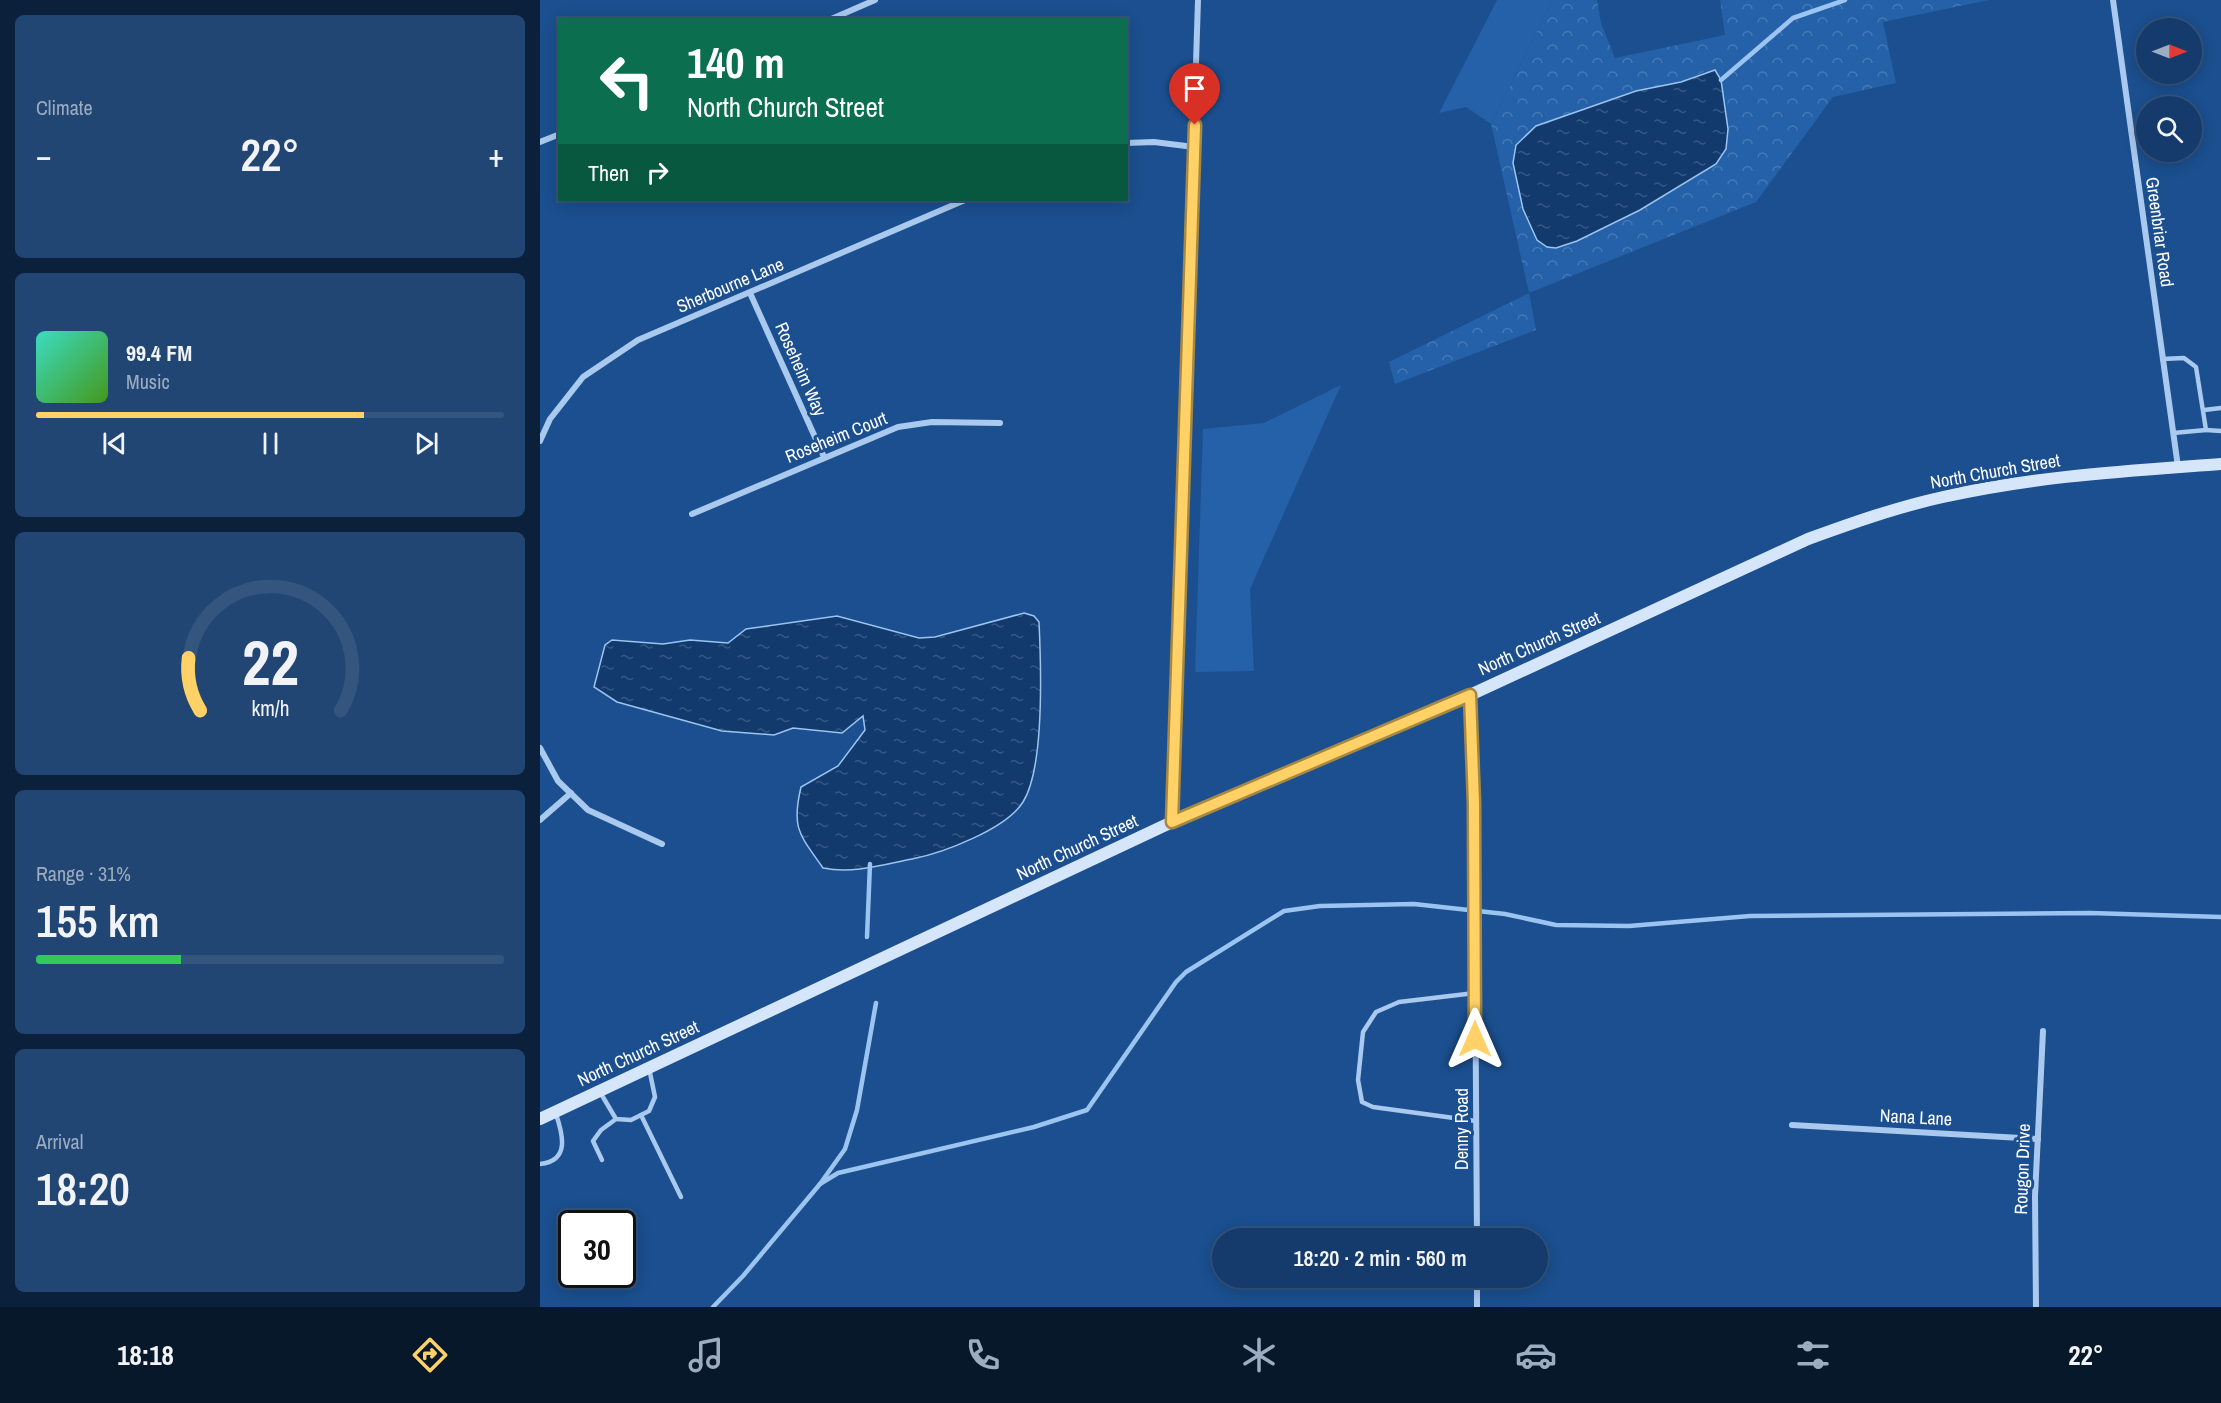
<!DOCTYPE html>
<html lang="en">
<head>
<meta charset="utf-8">
<style>
  :root { --surface:#143b6b; --page:#214673; --text:#f1f3f6; --muted:#9dadc1; --line:#33557e; --accent:#ffd166 }
  body { margin:0; font-family:"Archivo Narrow",sans-serif; background:var(--page); color:var(--text); height:100vh; display:flex; flex-direction:column; font-size:22px; white-space:nowrap }
  * { box-sizing:border-box; margin:0 }
  p { font-size:20px; color:var(--muted) }
  .icon { flex:none; width:33px; height:33px; fill:none; stroke:currentColor; stroke-width:2; stroke-linecap:round; stroke-linejoin:round }
  .map { position:relative; flex:1; overflow:hidden }
  .drawer { display:flex; flex-direction:column; gap:15px; padding:15px; background:#0b203b; width:540px }
  .drawer>* { flex:none }
  .guide { position:absolute; left:18px; top:18px; width:570px; height:183px; border-radius:0px; box-shadow:0 3px 15px #0003,0 0 0 2px var(--line); background:#0b6e4f; color:#fff; overflow:hidden }
  .needle { width:39px; rotate:90deg }
  .controls { position:absolute; left:1596px; top:18px; display:grid; gap:12px }
  .controls a { display:grid; place-items:center; width:66px; height:66px; border-radius:50%; background:var(--surface); box-shadow:0 3px 15px #0003,0 0 0 2px var(--line); font-size:30px }
  .speed { position:absolute; left:18px; top:1210px; display:flex; gap:12px; font-size:30px; font-weight:700; text-align:center }
  .speed>* { display:grid; place-content:center; width:78px; height:78px; border-radius:50%; background:var(--surface); box-shadow:0 3px 15px #0003,0 0 0 2px var(--line); line-height:1 }
  .speed .limit { border:3px solid #111; border-radius:9px; background:#fff; color:#111 }
  .pin { position:absolute; display:grid; place-items:center; width:51px; height:51px; color:#fff; margin:-62px -26px; border-radius:50% 50% 50% 0; rotate:-45deg; box-shadow:0 0 6px #0007 }
  .pin .icon { rotate:45deg }
  .me { position:absolute; width:66px; margin:-33px; rotate:0deg; stroke-linejoin:round; filter:drop-shadow(0 0 4px #0008) }
  .turn { display:flex; align-items:center; gap:21px; height:126px; padding:0 30px; font-size:27px }
  .turn .icon { width:78px; height:78px; stroke-width:2.5 }
  .turn b { display:block; font-size:42px; line-height:51px }
  .then { display:flex; align-items:center; height:57px; padding:0 30px; background:#0003; gap:12px; font-size:22px }
  .big { font-size:45px; font-weight:600; line-height:1.1 }
  .drawer .widget { flex:1; display:flex; flex-direction:column; justify-content:center; gap:9px; min-width:0; padding:0 21px; border-radius:9px; background:var(--page) }
  .drawer .dial { align-items:center; gap:0 }
  .dial svg { height:156px; overflow:visible; fill:none; stroke:var(--line); stroke-width:7; stroke-linecap:round; text-anchor:middle }
  .dial text { fill:var(--text); stroke:none }
  .song { display:flex; align-items:center; gap:18px }
  .cover { width:72px; height:72px; border-radius:9px; background:linear-gradient(135deg,hsl(170 70% 55%),hsl(100 70% 35%)) }
  .played { height:6px; border-radius:3px; background:linear-gradient(90deg,var(--accent) 70%,var(--line) 70%) }
  .keys { display:flex; justify-content:space-around; direction:ltr }
  .heat { display:flex; justify-content:space-between; align-items:center; font-size:33px; direction:ltr }
  .charge { height:9px; border-radius:4px; background:linear-gradient(90deg,#34c759 31%,var(--line) 0) }
  .trip { position:absolute; left:672px; top:1228px; width:336px; height:60px; border-radius:30px; background:var(--surface); box-shadow:0 3px 15px #0003,0 0 0 2px var(--line); font-weight:600; line-height:60px; text-align:center }
  .dock { display:flex; height:96px; justify-content:space-around; align-items:center; background:#08182b; color:var(--muted) }
  .dock .icon { width:42px; height:42px }
  .dock .on { color:var(--accent) }
  .dock b { font-size:27px; color:var(--text) }
  main { display:flex; flex:1; min-height:0 }
  .map>svg:first-child { display:block }
  .grass { fill:#2461a8 }
  .forest { fill:url(#forest-crowns); fill-rule:evenodd }
  .water { fill:url(#water-ripples); stroke:#9cc4f0; stroke-width:1.5 }
  .lines { fill:none; stroke-linecap:round; stroke-linejoin:round }
  .stream { stroke:#9cc4f0; stroke-width:4.5 }
  .service { stroke:#a9c9ee; stroke-width:4.5 }
  .minor { stroke:#a9c9ee; stroke-width:6 }
  .secondary { stroke:#d6e6fa; stroke-width:12 }
  .route-casing { stroke:#a68842; stroke-width:15 }
  .route { stroke:#ffd166; stroke-width:10 }
  .labels { text-anchor:middle; dominant-baseline:central; stroke-width:6; stroke-linejoin:round; paint-order:stroke }
  .street-label { font-size:18px; fill:#fff; stroke:#1b4f8f }
</style>
</head>
<body>
<main>
<section class="drawer">
<div class="widget"><p>Climate</p>
<div class="heat"><a>−</a><b class="big">22°</b><a>+</a></div>
</div>
<div class="widget">
<div class="song"><i class="cover"></i><div><b>99.4 FM</b><p>Music</p></div></div>
<div class="played"></div>
<div class="keys"><svg class="icon" aria-label="previous" viewBox="0 0 24 24"><path d="M18 5L8 12l10 7zM5 5v14"/></svg><svg class="icon" aria-label="pause" viewBox="0 0 24 24"><path d="M8 5v14M16 5v14"/></svg><svg class="icon" aria-label="next" viewBox="0 0 24 24"><path d="M6 5l10 7-10 7zM19 5v14"/></svg></div>
</div>
<div class="widget dial"><svg viewBox="0 0 100 80">
<path d="M14 69A42 42 0 1 1 86 69"/>
<path d="M14 69A42 42 0 0 1 8 42" stroke="#ffd166"/>
<text x="50" y="56" font-size="32" font-weight="700">22</text>
<text x="50" y="72" font-size="11">km/h</text>
</svg></div>
<div class="widget"><p>Range · 31%</p><b class="big">155 km</b><div class="charge"></div></div>
<div class="widget"><p>Arrival</p><b class="big">18:20</b></div>
</section>
<div class="map">
<svg width="1681" height="1307" viewBox="0 0 1681 1307">
  <defs>
    <pattern id="forest-crowns" width="20" height="18" patternUnits="userSpaceOnUse" patternTransform="scale(1.5)"><rect width="20" height="18" fill="#2461a8"/><path d="M2 6a3 3 0 1 1 6 0M12 15a3 3 0 1 1 6 0" fill="none" stroke="#4579b5"/></pattern>
    <pattern id="water-ripples" width="26" height="14" patternUnits="userSpaceOnUse" patternTransform="scale(1.5)"><rect width="26" height="14" fill="#123a6d"/><path d="M2 4q2-2 4 0t4 0M15 11q2-2 4 0t4 0" fill="none" stroke="#365883"/></pattern>
  </defs>
  <rect width="100%" height="100%" fill="#1b4f8f"/>
  <g class="grass">
    <polygon points="957,0 1013,0 951,124 926,107 899,113"/>
    <polygon points="801,385 710,589 714,671 655,672 663,429 724,423"/>
  </g>
  <path class="forest" d="M1013,0h44l4,23 14,35 110,-23 -5,-35h269l-106,22 13,61 -63,14 -77,105 -227,91 7,37 -141,54 -6,-22 140,-69 -38,-169zM1166,71l10,93c-53,32 -108,71 -169,83 -38,-28 -17,-82 -11,-121l100,-35 45,-9z"/>
  <g class="water">
    <polygon points="1175,70 1181,80 1188,129 1186,149 1176,164 1100,210 1037,241 1016,248 1007,247 997,240 983,209 973,163 976,145 996,126 1096,91 1141,82"/>
    <path d="M484,613l10,3 5,6c2,42 6,145 -16,180 -17,27 -80,51 -111,57 -30,6 -59,15 -89,9 -23,-33 -32,-39 -22,-81l37,-21 27,-36 -2,-14 -21,17 -49,-5 -19,7 -52,-4 -105,-29 -23,-15 11,-42 7,-5 51,4 27,-4 38,3 18,-14 91,-13 82,22 16,-1z"/>
  </g>
  <g class="lines">
    <g class="stream">
      <polyline points="1181,80 1253,18 1305,0"/>
      <polyline points="327,937 330,864"/>
      <polyline points="280,1184 298,1173 494,1127 547,1110 636,982 646,972 744,911 780,906 874,904 965,914 1016,925 1089,926 1210,916 1550,913 1681,917"/>
      <polyline points="173,1307 203,1276 280,1184 305,1149 317,1110 336,1003"/>
    </g>
    <g class="service">
      <polyline points="1622,359 1644,358 1656,367 1666,430 1633,433"/>
      <polyline points="1664,410 1681,408"/>
      <polyline points="1666,430 1681,431"/>
      <polyline points="935,993 859,1002 836,1012 823,1032 818,1080 822,1102 833,1107 936,1121"/>
      <polyline points="60,1092 76,1119 91,1120 109,1111 115,1097 109,1068"/>
      <polyline points="101,1115 141,1197"/>
      <polyline points="62,1160 53,1141 61,1130 76,1119"/>
      <path d="M0,1164c30,-3 23,-29 16,-50"/>
    </g>
    <g class="minor">
      <polyline points="1573,0 1638,467"/>
      <polyline points="289,20 335,0"/>
      <polyline points="0,142 20,134"/>
      <polyline points="586,143 614,142 654,147"/>
      <polyline points="210,293 284,457"/>
      <polyline points="0,441 10,419 43,377 98,340 425,200"/>
      <polyline points="152,514 358,427 392,422 460,423"/>
      <polyline points="930,695 934,803 937,1239"/>
      <polyline points="0,748 18,781 48,810 122,844"/>
      <polyline points="0,820 31,793"/>
      <polyline points="632,821 658,0"/>
      <polyline points="1252,1125 1498,1139"/>
      <polyline points="937,1278 937,1307"/>
      <polyline points="1496,1307 1495,1196 1503,1031"/>
    </g>
    <path class="secondary" d="M0,1119l632,-297 298,-127 338,-156c44,-16 89,-32 135,-42 92,-21 185,-26 278,-33"/>
  </g>
  <g class="lines">
    <g class="route-casing">
      <polyline id="route" points="655,125 632,822 930,695 934,803 935,1039"/>
    </g>
    <use href="#route" class="route"/>
  </g>
  <g class="labels">
    <g class="street-label">
      <text transform="translate(1620 232) rotate(82)">Greenbriar Road</text>
      <text transform="translate(190 285) rotate(-23)">Sherbourne Lane</text>
      <text transform="translate(261 369) rotate(66)">Roseheim Way</text>
      <text transform="translate(296 437) rotate(-22)">Roseheim Court</text>
      <text transform="translate(1455 471) rotate(-10)">North Church Street</text>
      <text transform="translate(999 643) rotate(-24)">North Church Street</text>
      <text transform="translate(537 847) rotate(-25)">North Church Street</text>
      <text transform="translate(98 1053) rotate(-25)">North Church Street</text>
      <text transform="translate(1376 1117) rotate(3)">Nana Lane</text>
      <text transform="translate(921 1129) rotate(-90)">Denny Road</text>
      <text transform="translate(1482 1169) rotate(-88)">Rougon Drive</text>
    </g>
  </g>
</svg>
<div class="controls">
<a><svg class="needle" viewBox="-14 -14 28 28"><path d="M0-13l5 13h-10z" fill="#e53935"/><path d="M0 13l5-13h-10z" fill="#9dadc1"/></svg></a>
<a><svg class="icon" aria-label="search" viewBox="0 0 24 24"><circle cx="10" cy="10" r="6"/><path d="M15 15l6 6"/></svg></a>
</div>
<div class="speed"><div class="limit">30</div></div>
<div class="pin" style="left:655px;top:125px;background:#d93025"><svg class="icon" aria-label="arrive" viewBox="0 0 24 24"><path d="M6 21V4h12l-3 4 3 4H6"/></svg></div>
<svg class="me" style="left:935px;top:1039px" viewBox="-20 -20 40 40"><path d="M0-17L14 15 0 8-14 15z" fill="#ffd166" stroke="#fff" stroke-width="4"/></svg>
<div class="trip">18:20 · 2 min · 560 m</div>
<div class="guide">
<div class="turn"><svg class="icon" aria-label="left" viewBox="0 0 24 24"><path d="M17 20v-9H6M10 6l-5 5 5 5"/></svg><div><b>140 m</b>North Church Street</div></div>
<div class="then">Then<svg class="icon" aria-label="right" viewBox="0 0 24 24"><path d="M7 20v-9h11M14 6l5 5-5 5"/></svg></div>
</div>
</div>
</main>
<nav class="dock">
<b>18:18</b>
<svg class="icon on" aria-label="directions" viewBox="0 0 24 24"><path d="M12 3l9 9-9 9-9-9zM9 14v-3h6M13 9l2 2-2 2"/></svg>
<svg class="icon" aria-label="music" viewBox="0 0 24 24"><path d="M9 18V5l10-2v13"/><circle cx="6" cy="18" r="3"/><circle cx="16" cy="16" r="3"/></svg>
<svg class="icon" aria-label="phone" viewBox="0 0 24 24"><path d="M5 4h4l2 5-3 2q2 4 5 5l2-3 5 2v4C11 20 4 13 5 4z"/></svg>
<svg class="icon" aria-label="climate" viewBox="0 0 24 24"><path d="M12 3v18M4 7l16 10M4 17L20 7"/></svg>
<svg class="icon" aria-label="car" viewBox="0 0 24 24"><path d="M5 17H2v-5l4-1 3-4h7l3 4 3 1v5h-3M9 17h6M6 11h13"/><circle cx="7" cy="17" r="2"/><circle cx="17" cy="17" r="2"/></svg>
<svg class="icon" aria-label="filters" viewBox="0 0 24 24"><path d="M4 7h16M4 17h16"/><circle cx="9" cy="7" r="2"/><circle cx="15" cy="17" r="2"/></svg>
<b>22°</b>
</nav>
</body>
</html>
